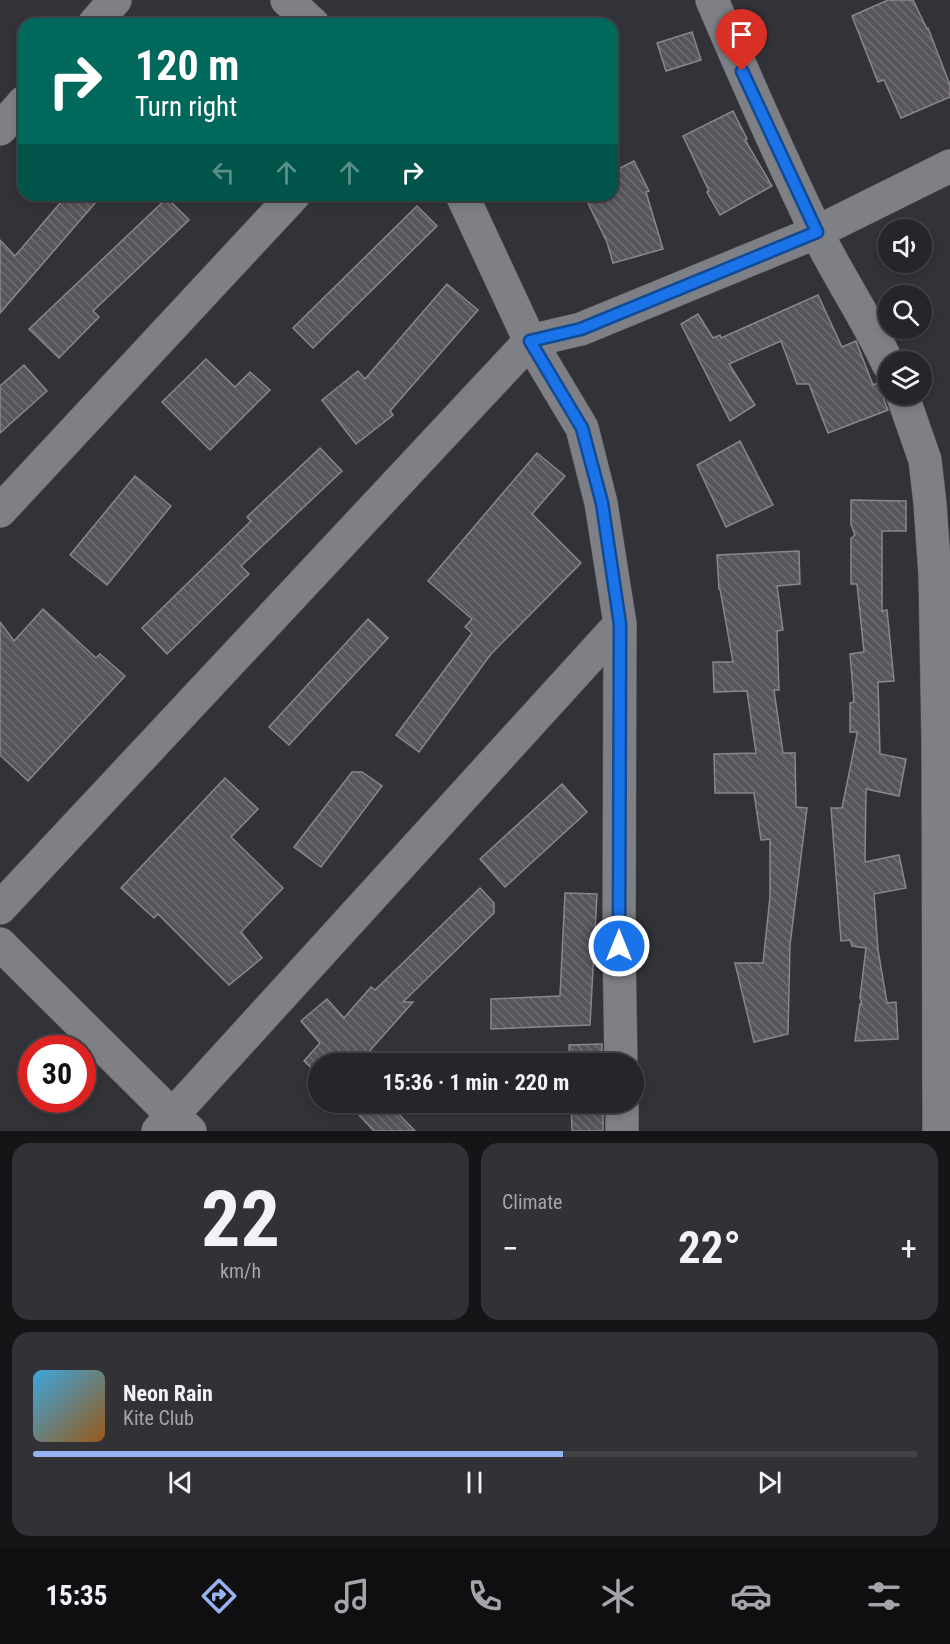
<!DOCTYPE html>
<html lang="en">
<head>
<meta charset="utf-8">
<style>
  :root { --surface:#26262a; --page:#323236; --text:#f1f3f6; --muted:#a4a5a8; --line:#424347; --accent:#95b2f1 }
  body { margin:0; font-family:"Roboto Condensed",sans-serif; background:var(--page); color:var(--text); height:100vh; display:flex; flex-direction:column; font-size:22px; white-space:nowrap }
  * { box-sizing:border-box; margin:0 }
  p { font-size:20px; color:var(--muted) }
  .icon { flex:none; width:33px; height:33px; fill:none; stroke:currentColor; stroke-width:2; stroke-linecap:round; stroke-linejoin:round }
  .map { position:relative; height:1131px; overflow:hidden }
  .sheet { display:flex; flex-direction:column; gap:12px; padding:12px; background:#151517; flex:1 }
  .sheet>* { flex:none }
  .hud { position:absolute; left:18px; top:18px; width:600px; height:183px; border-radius:18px; box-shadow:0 3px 9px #0003,0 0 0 2px var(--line); background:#00695c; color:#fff; overflow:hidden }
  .fabs { position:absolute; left:878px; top:219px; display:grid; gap:12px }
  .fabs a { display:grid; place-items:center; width:54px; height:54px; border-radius:50%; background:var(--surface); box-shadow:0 3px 9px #0003,0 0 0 2px var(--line); font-size:30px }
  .speed { position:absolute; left:18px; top:1035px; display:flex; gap:12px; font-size:30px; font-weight:700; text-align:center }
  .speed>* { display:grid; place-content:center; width:78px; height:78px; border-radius:50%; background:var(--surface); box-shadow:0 3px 9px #0003,0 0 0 2px var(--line); line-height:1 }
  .speed .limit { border:9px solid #d22; background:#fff; color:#111 }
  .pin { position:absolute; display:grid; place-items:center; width:51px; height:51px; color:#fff; margin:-62px -26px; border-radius:50% 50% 50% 0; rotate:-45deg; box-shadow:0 0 6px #0007 }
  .pin .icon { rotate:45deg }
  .me { position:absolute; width:66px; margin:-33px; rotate:0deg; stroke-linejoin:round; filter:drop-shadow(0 0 4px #0008) }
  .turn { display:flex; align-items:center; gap:21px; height:126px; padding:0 18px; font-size:27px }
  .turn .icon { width:78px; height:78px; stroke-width:2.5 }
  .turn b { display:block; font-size:42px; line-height:51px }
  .lanes { display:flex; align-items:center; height:57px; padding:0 18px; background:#0003; justify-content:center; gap:30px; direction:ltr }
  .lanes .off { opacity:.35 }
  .big { font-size:45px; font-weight:700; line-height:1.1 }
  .sheet .widget { flex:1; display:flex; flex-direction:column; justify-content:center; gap:9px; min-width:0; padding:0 21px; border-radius:18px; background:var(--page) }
  .sheet .dial { align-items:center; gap:0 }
  .dial b { font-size:78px; line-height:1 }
  .song { display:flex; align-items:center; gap:18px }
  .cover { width:72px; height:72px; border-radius:9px; background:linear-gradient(135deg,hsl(200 70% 55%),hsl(30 70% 35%)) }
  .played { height:6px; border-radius:3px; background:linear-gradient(90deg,var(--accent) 60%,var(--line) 60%) }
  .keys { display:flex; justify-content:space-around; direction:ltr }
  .heat { display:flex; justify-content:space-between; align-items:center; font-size:33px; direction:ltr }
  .sheet .tiles { flex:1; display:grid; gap:12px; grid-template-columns:1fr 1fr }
  .widget:last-child { grid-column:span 2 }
  .trip { position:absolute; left:308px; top:1053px; width:336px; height:60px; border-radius:30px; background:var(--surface); box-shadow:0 3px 9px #0003,0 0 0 2px var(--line); font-weight:700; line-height:60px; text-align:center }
  .tabs { display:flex; height:96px; justify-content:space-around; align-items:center; background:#0f0f11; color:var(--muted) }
  .tabs .icon { width:42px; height:42px }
  .tabs .on { color:var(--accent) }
  .tabs b { font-size:27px; color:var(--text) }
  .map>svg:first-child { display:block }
  .building { fill:url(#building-back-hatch); stroke:#8a878c; stroke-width:1.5 }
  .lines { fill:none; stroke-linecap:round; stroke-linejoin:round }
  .minor-casing { stroke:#515256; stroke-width:34 }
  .minor { stroke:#7e8085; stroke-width:33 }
  .route-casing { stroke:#114b97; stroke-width:15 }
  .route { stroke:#1a73e8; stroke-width:10 }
</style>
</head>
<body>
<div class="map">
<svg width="950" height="1131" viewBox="0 0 950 1131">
  <defs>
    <pattern id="building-back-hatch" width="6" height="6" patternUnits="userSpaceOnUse" patternTransform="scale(1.5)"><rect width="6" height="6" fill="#58555a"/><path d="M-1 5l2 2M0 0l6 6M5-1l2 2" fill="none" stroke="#706e72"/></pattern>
  </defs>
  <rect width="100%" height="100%" fill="#323338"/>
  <g class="building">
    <polygon points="888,0 913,0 927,29 928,28 950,85 950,97 901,118 884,80 878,82 852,16"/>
    <polygon points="692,32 701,60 666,71 657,43"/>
    <polygon points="733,111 747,139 745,140 772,186 720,215 707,192 709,191 683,136"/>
    <polygon points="634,161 649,191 646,192 663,249 613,263 607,242 584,195 612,195 612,172"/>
    <polygon points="67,195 102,195 0,313 0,240 15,256"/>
    <polygon points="167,198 189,220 93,311 99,317 59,358 29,329"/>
    <polygon points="417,206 437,226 313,348 293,328"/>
    <polygon points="447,284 478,310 390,411 393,415 356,444 322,400 358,371 365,379"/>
    <polygon points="818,295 842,347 856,341 873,385 882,381 887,383 884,391 884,400 888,410 828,433 809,384 797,384 781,341 729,364 755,405 730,421 681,324 698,314 713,338 720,335 721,338"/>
    <polygon points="206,359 235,387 250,372 270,390 210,450 162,402"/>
    <polygon points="24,365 47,391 0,433 0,386"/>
    <polygon points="740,441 773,505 726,527 697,465"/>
    <polygon points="320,448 342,471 241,566 249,574 167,654 142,628 251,521 247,517"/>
    <polygon points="537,453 565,476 532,514 581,563 491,654 419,752 396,735 472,633 465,627 472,619 428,581"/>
    <polygon points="135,476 171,506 107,585 70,555"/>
    <polygon points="851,500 906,501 906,531 882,531 882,611 887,610 894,681 878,682 880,754 906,759 899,796 866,789 865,862 899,855 906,888 874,894 878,950 887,1003 896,1002 898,1039 855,1041 860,1004 862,1004 860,998 866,948 852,946 850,940 841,941 831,808 842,808 857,734 857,732 850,732 850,703 854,702 850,654 864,652 857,584 851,584 851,538 855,535 851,524"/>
    <polygon points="799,551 800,584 777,586 783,630 777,631 779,690 774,690 783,753 795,753 796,807 807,808 790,945 788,1034 754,1042 735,963 763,963 770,897 770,839 761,840 754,793 715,793 714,754 756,753 747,691 714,692 713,662 733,662 720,589 719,589 717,555"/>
    <polygon points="43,609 96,658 100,654 125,676 28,781 0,755 0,622 14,641"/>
    <polygon points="368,619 388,638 289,745 269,727"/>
    <polygon points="352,772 362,772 382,786 321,867 294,847"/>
    <polygon points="225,778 258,809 231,837 283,888 241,932 262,958 229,985 158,914 154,918 121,888"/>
    <polygon points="562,784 587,812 505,887 480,859"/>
    <polygon points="480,888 494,903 494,913 403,1002 413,1002 358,1064 318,1064 318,1074 304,1061 320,1043 301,1021 327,999 344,1018 371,987 375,990"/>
    <polygon points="565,893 597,894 590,1025 491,1029 491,999 560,996"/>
    <polygon points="602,1044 602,1064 570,1064 569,1045"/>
    <polygon points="347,1102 387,1102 415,1131 374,1131"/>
    <polygon points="571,1102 603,1102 603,1131 572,1131"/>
  </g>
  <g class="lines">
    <g class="minor-casing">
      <g id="minor">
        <polyline points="287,0 313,24"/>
        <path d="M712,0c33,77 67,155 104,231 22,45 51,87 72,133"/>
        <polyline points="94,24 115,0"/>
        <polyline points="0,129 24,102"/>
        <polyline points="462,195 530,341 582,428 601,503 620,624 619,946 621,1064"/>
        <polyline points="902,394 925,460 930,504 935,575 938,743 939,1131"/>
        <polyline points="0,511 294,195"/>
        <polyline points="0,908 530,341 581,329 817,232 950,166"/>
        <polyline points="0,944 172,1115 190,1131"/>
        <polyline points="622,1102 622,1131"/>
        <polyline points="158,1131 620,624"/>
      </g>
    </g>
    <use href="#minor" class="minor"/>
  </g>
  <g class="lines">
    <g class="route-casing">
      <polyline id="route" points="619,946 620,624 602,503 582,428 530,341 581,329 817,232 742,71"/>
    </g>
    <use href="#route" class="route"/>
  </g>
</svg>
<div class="fabs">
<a><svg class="icon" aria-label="sound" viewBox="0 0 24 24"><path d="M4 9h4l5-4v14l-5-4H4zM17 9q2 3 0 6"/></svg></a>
<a><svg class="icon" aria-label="search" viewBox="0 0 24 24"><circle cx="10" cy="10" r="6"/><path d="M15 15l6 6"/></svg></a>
<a><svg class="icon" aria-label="layers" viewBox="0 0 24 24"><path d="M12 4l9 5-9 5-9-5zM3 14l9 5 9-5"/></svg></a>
</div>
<div class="speed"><div class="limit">30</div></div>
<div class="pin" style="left:742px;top:71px;background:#d93025"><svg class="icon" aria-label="arrive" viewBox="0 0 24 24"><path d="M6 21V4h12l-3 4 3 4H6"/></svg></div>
<svg class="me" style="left:619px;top:946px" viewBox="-20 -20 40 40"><circle r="17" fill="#1a73e8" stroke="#fff" stroke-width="3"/><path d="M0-11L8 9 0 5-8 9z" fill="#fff"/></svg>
<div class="trip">15:36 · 1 min · 220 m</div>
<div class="hud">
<div class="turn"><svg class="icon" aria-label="right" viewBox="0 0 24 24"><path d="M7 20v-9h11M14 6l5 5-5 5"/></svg><div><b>120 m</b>Turn right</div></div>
<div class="lanes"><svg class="icon off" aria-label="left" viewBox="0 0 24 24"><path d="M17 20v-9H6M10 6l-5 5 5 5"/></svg><svg class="icon off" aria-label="ahead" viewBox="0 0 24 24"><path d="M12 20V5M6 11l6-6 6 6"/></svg><svg class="icon off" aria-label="ahead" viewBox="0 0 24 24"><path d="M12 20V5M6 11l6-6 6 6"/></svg><svg class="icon" aria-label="right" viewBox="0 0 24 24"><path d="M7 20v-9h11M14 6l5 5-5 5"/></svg></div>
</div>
</div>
<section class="sheet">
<div class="tiles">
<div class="widget dial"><b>22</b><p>km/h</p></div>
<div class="widget"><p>Climate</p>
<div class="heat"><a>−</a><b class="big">22°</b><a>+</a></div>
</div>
<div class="widget">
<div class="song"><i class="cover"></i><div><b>Neon Rain</b><p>Kite Club</p></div></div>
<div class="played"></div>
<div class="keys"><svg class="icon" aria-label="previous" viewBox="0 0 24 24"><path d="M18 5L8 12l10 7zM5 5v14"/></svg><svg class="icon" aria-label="pause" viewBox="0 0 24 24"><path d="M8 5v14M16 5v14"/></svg><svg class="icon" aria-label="next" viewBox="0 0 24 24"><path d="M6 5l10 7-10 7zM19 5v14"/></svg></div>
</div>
</div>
</section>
<nav class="tabs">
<b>15:35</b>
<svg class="icon on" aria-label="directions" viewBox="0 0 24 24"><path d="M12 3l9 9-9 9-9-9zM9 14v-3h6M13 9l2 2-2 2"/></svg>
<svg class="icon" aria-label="music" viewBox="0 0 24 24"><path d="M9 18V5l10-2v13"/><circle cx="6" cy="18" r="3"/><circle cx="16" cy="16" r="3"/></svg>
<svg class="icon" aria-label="phone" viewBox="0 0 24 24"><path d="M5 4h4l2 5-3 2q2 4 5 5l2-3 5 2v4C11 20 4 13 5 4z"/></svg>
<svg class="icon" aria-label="climate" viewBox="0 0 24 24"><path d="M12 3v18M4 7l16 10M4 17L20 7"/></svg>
<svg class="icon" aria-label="car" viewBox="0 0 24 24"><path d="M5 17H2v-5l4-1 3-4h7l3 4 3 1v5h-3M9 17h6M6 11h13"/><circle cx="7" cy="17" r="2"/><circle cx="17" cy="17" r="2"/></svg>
<svg class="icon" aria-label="filters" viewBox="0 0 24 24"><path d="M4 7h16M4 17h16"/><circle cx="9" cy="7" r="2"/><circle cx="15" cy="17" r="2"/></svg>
</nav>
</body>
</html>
